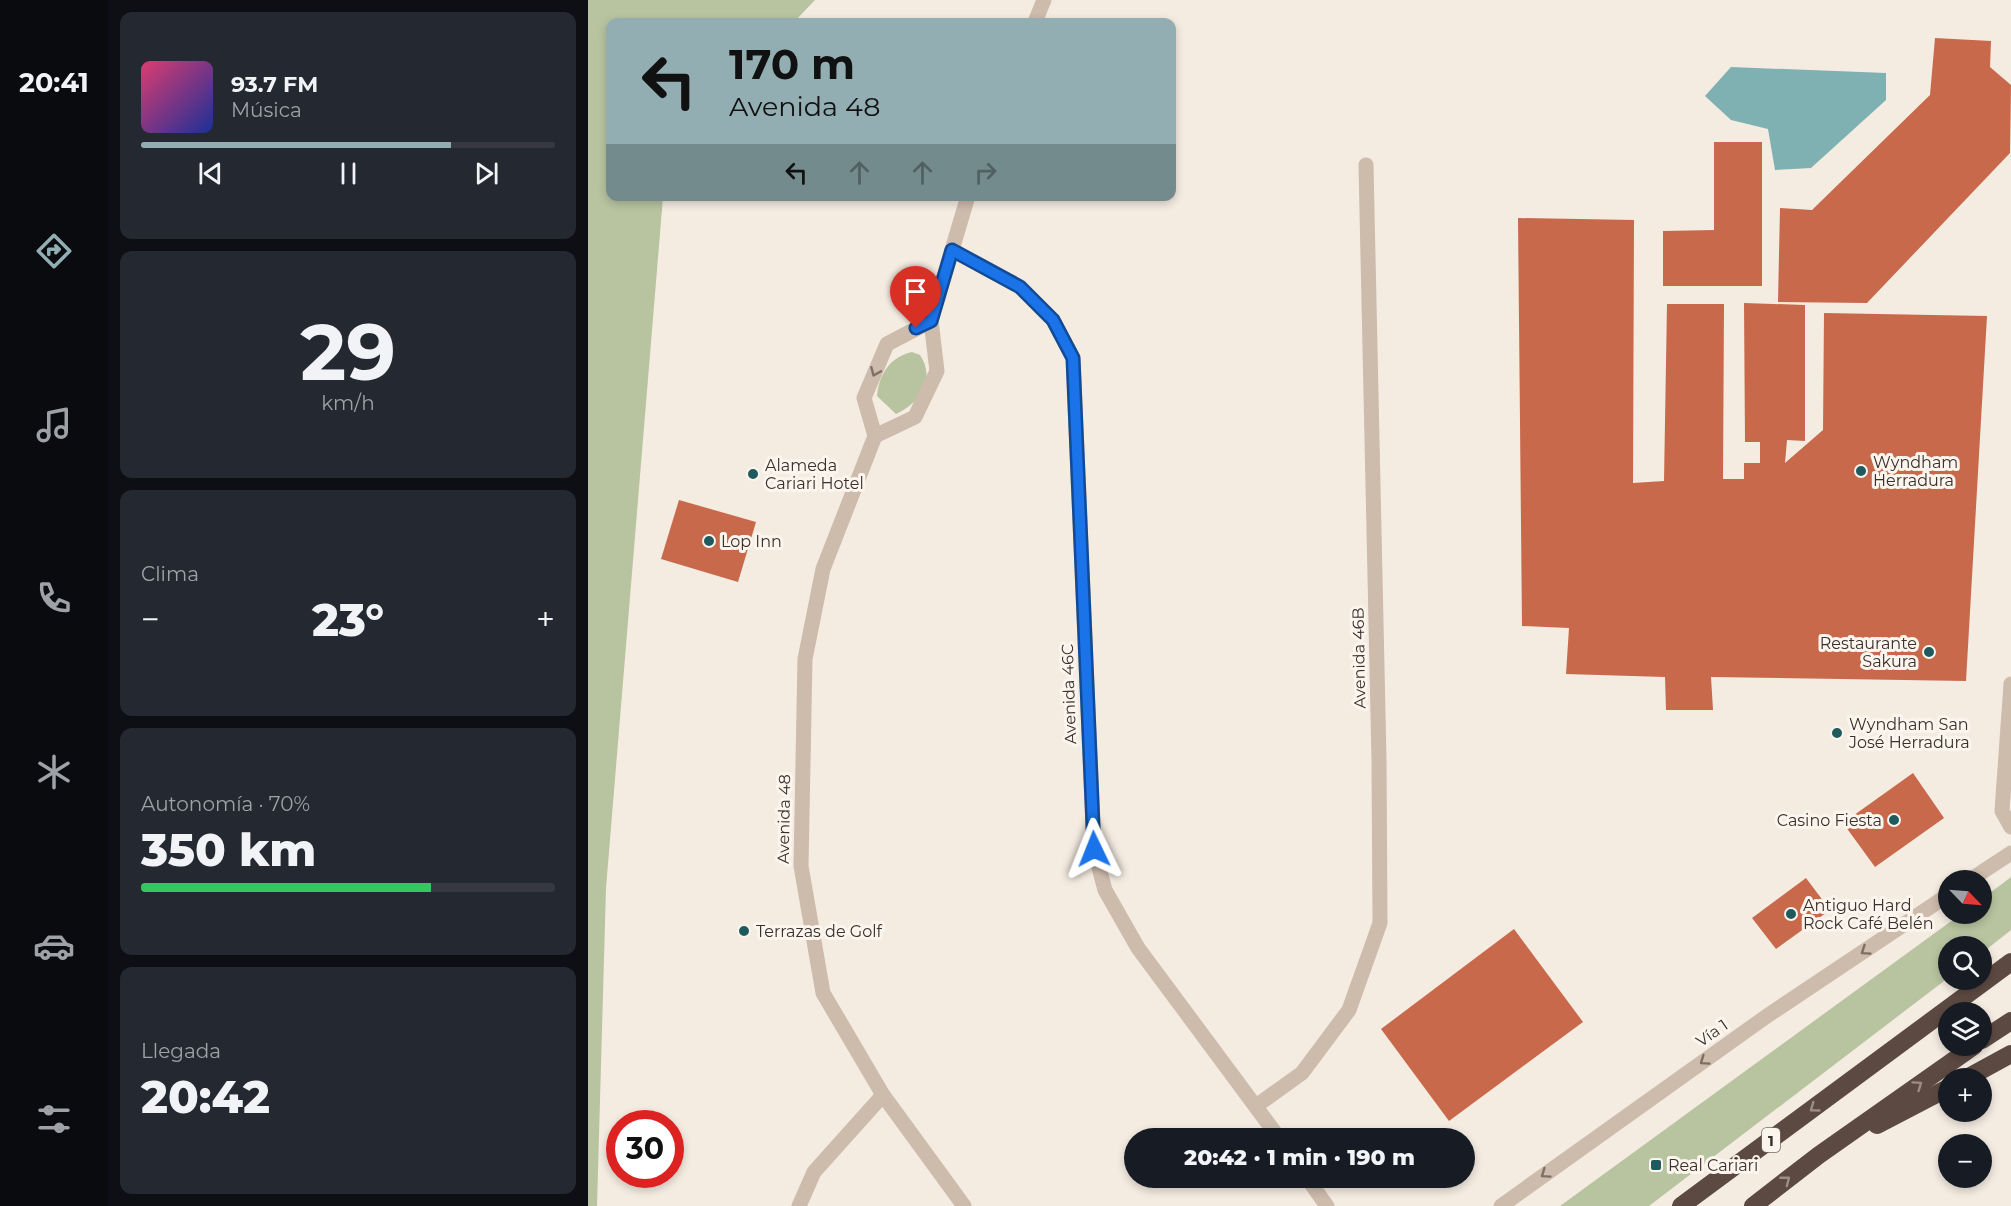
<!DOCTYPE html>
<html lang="es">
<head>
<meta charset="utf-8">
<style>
  :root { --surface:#171b24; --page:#242831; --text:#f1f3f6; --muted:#9ea1a6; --line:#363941; --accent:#92aeb2 }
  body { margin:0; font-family:Montserrat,sans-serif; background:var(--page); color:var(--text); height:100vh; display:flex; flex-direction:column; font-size:22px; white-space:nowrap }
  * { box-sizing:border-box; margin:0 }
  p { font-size:20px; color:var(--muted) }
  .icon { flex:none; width:33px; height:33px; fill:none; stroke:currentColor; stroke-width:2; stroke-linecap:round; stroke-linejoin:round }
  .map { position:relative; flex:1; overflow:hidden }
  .sheet { display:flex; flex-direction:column; gap:12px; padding:12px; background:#0d0f14; width:480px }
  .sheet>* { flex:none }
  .hud { position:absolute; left:18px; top:18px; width:570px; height:183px; border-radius:12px; box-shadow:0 3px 9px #0003; background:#92aeb2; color:#111; overflow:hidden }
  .needle { width:39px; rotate:115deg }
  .fabs { position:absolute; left:1350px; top:870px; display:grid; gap:12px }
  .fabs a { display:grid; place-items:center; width:54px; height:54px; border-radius:50%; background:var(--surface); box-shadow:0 3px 9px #0003; font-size:30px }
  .speed { position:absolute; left:18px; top:1110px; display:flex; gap:12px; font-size:30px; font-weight:700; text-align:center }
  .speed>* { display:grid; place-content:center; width:78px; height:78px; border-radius:50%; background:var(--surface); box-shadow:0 3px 9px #0003; line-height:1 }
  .speed .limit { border:9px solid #d22; background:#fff; color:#111 }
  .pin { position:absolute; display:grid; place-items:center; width:51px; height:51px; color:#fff; margin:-62px -26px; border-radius:50% 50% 50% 0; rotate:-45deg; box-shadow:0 0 6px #0007 }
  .pin .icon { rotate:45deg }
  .me { position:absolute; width:66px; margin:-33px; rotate:358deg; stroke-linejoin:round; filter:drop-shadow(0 0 4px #0008) }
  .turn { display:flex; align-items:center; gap:21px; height:126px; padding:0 24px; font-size:27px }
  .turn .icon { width:78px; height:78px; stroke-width:2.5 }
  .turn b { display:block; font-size:42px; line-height:51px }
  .lanes { display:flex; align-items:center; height:57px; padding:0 24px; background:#0003; justify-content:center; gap:30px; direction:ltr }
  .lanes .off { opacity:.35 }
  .big { font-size:45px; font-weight:800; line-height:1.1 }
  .sheet .card { flex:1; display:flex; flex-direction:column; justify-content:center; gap:9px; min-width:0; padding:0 21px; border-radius:12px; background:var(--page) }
  .sheet .dial { align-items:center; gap:0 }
  .dial b { font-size:78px; line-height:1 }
  .song { display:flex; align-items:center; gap:18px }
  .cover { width:72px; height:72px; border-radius:9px; background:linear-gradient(135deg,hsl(340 70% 55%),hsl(230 70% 35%)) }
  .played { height:6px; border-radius:3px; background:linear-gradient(90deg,var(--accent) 75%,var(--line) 75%) }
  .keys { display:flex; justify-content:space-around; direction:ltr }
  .heat { display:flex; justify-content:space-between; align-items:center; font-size:33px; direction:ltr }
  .charge { height:9px; border-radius:4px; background:linear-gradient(90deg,#34c759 70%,var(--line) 0) }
  .trip { position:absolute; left:536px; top:1128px; width:351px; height:60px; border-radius:30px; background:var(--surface); box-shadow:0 3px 9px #0003; font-weight:800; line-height:60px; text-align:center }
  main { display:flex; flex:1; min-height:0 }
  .menu { display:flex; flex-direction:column; width:108px; justify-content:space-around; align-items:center; background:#090b0e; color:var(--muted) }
  .menu .icon { width:42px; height:42px }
  .menu .current { color:var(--accent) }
  .menu b { font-size:27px; color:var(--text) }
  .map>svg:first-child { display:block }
  .green { fill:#b8c4a0 }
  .water { fill:#7fb0b2 }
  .building { fill:#c8694b }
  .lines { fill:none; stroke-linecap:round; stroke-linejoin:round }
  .lane { stroke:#cdbbac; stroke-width:15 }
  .street { stroke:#cdbbac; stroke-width:15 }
  .highway { stroke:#5c4a42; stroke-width:18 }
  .oneway { stroke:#7d6f65 }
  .oneway2 { stroke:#9c8e87 }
  .route-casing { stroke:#114b97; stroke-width:15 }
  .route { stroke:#1a73e8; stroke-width:10 }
  .poi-dot { fill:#1f5a5e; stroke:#fbf5ee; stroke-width:2 }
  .labels { text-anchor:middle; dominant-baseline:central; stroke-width:6; stroke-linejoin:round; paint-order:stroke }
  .shield { fill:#fbf5ee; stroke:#756b66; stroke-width:1.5 }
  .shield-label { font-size:15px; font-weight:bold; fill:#3b302b }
  .poi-label { font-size:16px; fill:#3b302b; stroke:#fbf5ee; text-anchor:start }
  .street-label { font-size:16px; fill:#3b302b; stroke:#fbf5ee }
</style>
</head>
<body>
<main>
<nav class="menu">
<b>20:41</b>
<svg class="icon current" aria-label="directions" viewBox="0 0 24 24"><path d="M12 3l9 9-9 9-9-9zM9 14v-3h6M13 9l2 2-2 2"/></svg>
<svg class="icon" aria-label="music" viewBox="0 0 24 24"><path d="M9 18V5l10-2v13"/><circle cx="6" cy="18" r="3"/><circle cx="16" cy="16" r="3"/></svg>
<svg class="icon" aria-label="phone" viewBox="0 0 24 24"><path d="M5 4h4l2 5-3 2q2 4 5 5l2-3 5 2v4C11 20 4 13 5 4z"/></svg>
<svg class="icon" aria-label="climate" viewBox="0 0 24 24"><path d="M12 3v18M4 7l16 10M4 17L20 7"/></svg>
<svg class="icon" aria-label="car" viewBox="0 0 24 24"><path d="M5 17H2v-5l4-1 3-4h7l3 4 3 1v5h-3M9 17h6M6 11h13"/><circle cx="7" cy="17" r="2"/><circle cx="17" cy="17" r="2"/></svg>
<svg class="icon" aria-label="filters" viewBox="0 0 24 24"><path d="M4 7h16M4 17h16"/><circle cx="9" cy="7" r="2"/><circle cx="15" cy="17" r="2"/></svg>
</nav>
<section class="sheet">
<div class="card">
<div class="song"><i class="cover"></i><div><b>93.7 FM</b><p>Música</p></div></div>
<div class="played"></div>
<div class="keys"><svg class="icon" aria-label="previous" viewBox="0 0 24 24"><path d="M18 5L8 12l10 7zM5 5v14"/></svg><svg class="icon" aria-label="pause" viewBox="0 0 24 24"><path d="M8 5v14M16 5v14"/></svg><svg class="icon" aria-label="next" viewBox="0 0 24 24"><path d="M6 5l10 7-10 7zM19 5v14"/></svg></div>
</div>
<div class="card dial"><b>29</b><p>km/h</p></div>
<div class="card"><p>Clima</p>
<div class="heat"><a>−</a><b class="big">23°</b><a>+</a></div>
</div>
<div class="card"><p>Autonomía · 70%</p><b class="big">350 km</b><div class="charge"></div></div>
<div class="card"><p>Llegada</p><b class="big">20:42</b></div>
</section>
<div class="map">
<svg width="1423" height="1206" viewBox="0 0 1423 1206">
  <rect width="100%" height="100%" fill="#f4ebe1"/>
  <g class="green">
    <polygon points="0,0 227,0 206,22 22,22 22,196 75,197 18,888 9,1206 0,1206"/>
    <path d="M324,352l8,3c16,24 0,48 -24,59l-19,-18c2,-22 13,-39 35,-44z"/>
    <polygon points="1423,877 1423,930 1394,953 1394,946 1360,946 1360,978 1061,1206 972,1206 1373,914 1394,914 1394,899"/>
  </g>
  <polygon class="water" points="1143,67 1298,73 1298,100 1223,168 1187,170 1180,129 1143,120 1117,96"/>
  <g class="building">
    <polygon points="1347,38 1403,41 1402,67 1423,85 1422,153 1279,303 1190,302 1192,208 1224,210 1342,95"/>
    <polygon points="1126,142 1174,142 1174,286 1075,286 1075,231 1126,230"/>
    <polygon points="930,218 1046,220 1045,483 1076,481 1079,304 1136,304 1135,479 1156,479 1156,463 1172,463 1172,442 1157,442 1156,303 1217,305 1217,441 1199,440 1197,463 1235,430 1236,313 1399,316 1378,681 1123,677 1125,710 1078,710 1077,677 978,674 981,628 934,626"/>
    <polygon points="91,500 168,522 150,582 73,559"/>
    <polygon points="1325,773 1356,818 1287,867 1255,823"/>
    <polygon points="1218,878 1242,910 1188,949 1164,918"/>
    <polygon points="926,929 995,1022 861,1121 793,1029"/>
  </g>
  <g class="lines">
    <polyline class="lane" points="1423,684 1414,811 1423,827"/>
    <g class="street">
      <polyline points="447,22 456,0"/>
      <polyline points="364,250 432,287 465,320 485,358 506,849 517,890 550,948 691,1138"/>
      <polyline points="343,321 299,344 276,398 287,436 235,569 217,659 213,866 235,993 295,1095 376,1206"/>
      <polyline points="287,436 327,417 349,371 343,321 380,196"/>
      <polyline points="1382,880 1423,853"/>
      <polyline points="668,1106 714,1073 761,1010 792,923 791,759 778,165"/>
      <polyline points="719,1178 739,1206"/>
      <polyline points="211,1206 226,1172 295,1095"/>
      <polyline points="913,1206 1179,1016 1360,895"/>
    </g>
    <g class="highway">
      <polyline points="1394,1040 1423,1021"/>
      <polyline points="1379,1078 1423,1054"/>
      <polyline points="1289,1125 1360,1088"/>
      <polyline points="1093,1206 1423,962"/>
      <polyline points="1165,1206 1231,1155 1386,1046"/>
    </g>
  </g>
  <defs><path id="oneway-chevron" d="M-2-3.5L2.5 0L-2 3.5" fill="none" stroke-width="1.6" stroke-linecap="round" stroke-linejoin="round" transform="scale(1.5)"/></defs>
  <g class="oneway">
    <use href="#oneway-chevron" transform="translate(287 372) rotate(113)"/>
    <use href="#oneway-chevron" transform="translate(1277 951) rotate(146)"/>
    <use href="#oneway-chevron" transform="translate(1116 1061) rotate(145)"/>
    <use href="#oneway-chevron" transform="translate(957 1174) rotate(145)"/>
  </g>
  <g class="oneway2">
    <use href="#oneway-chevron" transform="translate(1330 1085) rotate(-35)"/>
    <use href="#oneway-chevron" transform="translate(1226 1108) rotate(144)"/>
    <use href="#oneway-chevron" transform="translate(1198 1180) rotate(-38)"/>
  </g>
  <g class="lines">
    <g class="route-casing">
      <polyline id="route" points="328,328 343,321 364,250 432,287 465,320 485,358 506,849"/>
    </g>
    <use href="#route" class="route"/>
  </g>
  <g class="poi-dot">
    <circle cx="1273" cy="471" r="6"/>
    <circle cx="165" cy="474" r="6"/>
    <circle cx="121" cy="541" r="6"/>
    <circle cx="1341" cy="652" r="6"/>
    <circle cx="1249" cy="733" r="6"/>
    <circle cx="1306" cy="820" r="6"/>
    <circle cx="1203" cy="914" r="6"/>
    <circle cx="156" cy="931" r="6"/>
    <rect x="1062" y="1159" width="12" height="12" rx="3"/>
  </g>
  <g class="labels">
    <rect class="shield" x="1174" y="1128" width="18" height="24" rx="4.5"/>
    <g class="shield-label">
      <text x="1183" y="1140">1</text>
    </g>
    <g class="poi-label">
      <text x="1285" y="462">Wyndham<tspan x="1285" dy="18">Herradura</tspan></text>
      <text x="177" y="465">Alameda<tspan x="177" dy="18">Cariari Hotel</tspan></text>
      <text x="133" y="541">Lop Inn</text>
      <text x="1329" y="643" text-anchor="end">Restaurante<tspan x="1329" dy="18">Sakura</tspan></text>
      <text x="1261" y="724">Wyndham San<tspan x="1261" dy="18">José Herradura</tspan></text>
      <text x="1294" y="820" text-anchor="end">Casino Fiesta</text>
      <text x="1215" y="905">Antiguo Hard<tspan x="1215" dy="18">Rock Café Belén</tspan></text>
      <text x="168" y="931">Terrazas de Golf</text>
      <text x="1080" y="1165">Real Cariari</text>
    </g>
    <g class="street-label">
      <text transform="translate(771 658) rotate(-91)">Avenida 46B</text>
      <text transform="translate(481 694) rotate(-92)">Avenida 46C</text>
      <text transform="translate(196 819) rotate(-89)">Avenida 48</text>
      <text transform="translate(1124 1033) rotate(-35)">Vía 1</text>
    </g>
  </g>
</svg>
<div class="fabs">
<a><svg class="needle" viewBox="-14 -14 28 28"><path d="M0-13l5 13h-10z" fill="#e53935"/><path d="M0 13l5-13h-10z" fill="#9ea1a6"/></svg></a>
<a><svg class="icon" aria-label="search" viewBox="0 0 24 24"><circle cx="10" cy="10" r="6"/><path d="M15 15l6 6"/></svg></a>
<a><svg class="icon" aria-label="layers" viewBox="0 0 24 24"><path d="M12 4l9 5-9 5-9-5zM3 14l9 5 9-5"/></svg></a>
<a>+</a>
<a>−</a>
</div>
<div class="speed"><div class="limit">30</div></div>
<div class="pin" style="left:328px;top:328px;background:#d93025"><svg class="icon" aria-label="arrive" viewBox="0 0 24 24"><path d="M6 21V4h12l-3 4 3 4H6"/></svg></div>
<svg class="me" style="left:506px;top:849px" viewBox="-20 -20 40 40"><path d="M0-17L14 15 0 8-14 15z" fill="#1a73e8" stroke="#fff" stroke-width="4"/></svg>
<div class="trip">20:42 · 1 min · 190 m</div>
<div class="hud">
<div class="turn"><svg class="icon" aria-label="left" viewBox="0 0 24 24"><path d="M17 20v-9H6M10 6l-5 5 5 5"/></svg><div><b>170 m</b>Avenida 48</div></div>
<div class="lanes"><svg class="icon" aria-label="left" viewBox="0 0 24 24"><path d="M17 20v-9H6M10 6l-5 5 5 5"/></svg><svg class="icon off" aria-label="ahead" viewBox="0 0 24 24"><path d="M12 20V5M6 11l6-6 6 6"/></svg><svg class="icon off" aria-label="ahead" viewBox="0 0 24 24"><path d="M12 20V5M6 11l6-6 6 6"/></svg><svg class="icon off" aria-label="right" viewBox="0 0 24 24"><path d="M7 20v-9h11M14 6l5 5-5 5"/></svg></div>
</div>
</div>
</main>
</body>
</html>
